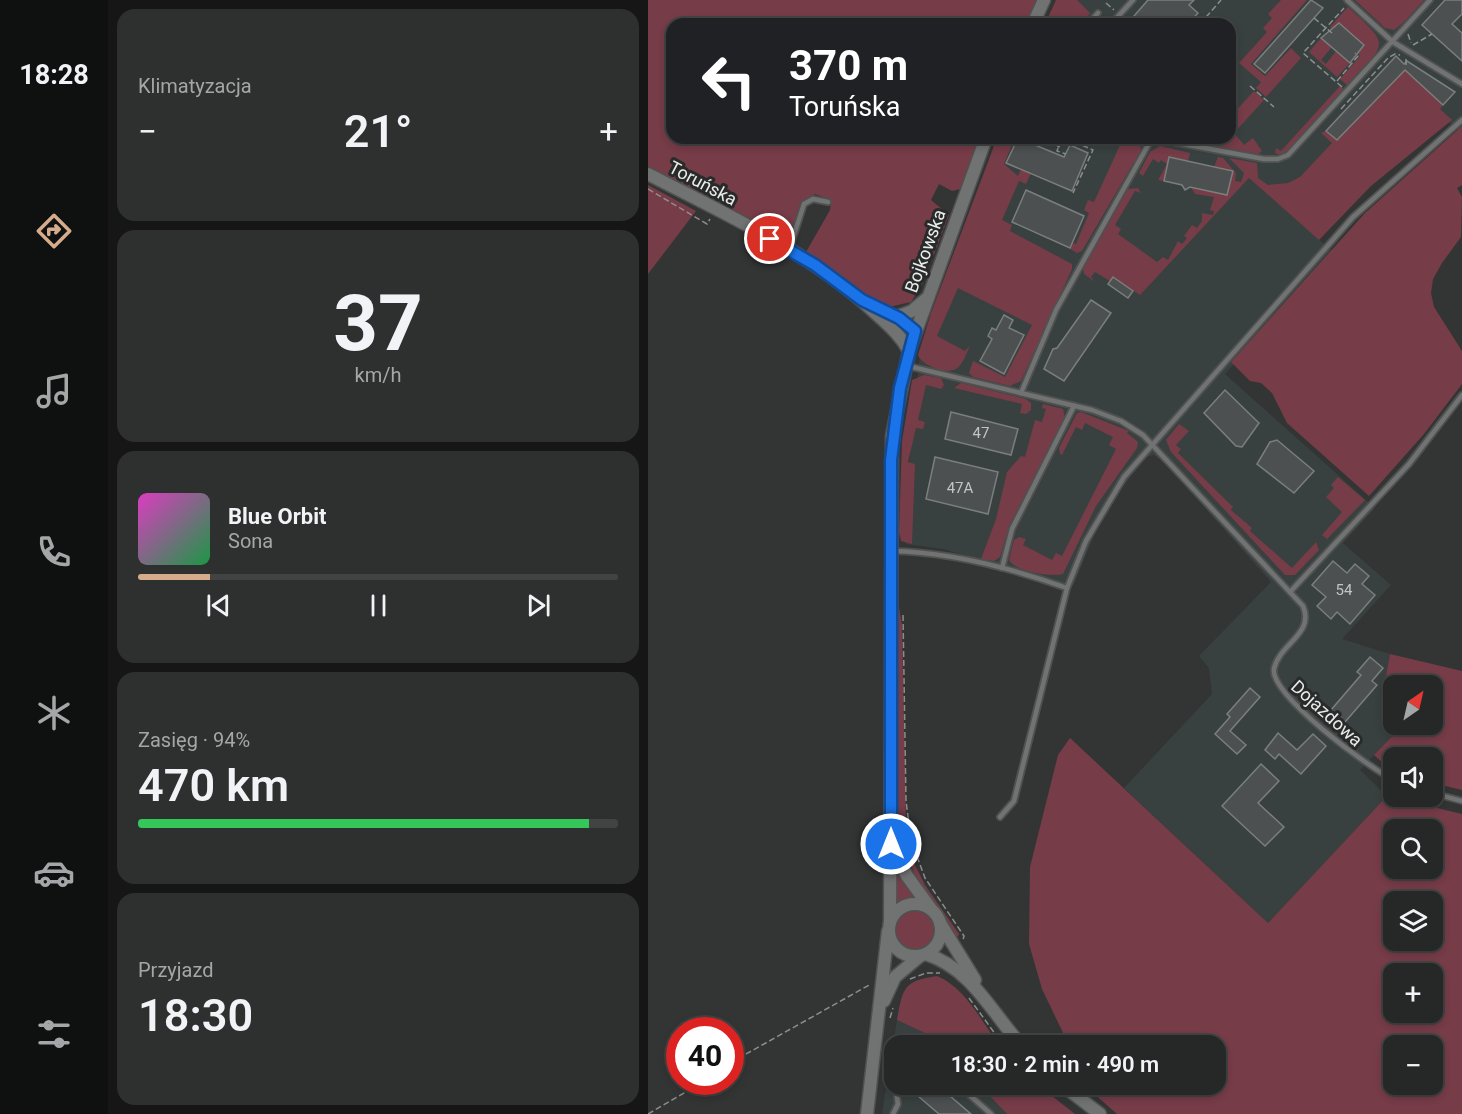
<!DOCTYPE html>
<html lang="pl">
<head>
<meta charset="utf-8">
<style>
  :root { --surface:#262827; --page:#2e302f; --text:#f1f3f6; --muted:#a4a6a7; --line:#424444; --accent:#d6ab8b }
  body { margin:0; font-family:Roboto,sans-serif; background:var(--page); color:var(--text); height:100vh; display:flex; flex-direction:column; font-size:22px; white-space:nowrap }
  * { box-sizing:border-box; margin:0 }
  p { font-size:20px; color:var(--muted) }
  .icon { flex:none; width:33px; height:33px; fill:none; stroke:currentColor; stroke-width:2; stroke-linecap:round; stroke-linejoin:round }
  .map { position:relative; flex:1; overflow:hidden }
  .side { display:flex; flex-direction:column; gap:9px; padding:9px; background:#151615; width:540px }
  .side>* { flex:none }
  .banner { position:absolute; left:18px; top:18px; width:570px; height:126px; border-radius:18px; box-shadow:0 3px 9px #0003,0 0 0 2px var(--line); background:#202124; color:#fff; overflow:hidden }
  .needle { width:39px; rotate:34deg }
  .fabs { position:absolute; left:735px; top:675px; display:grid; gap:12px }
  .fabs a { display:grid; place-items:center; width:60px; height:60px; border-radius:12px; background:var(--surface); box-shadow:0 3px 9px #0003,0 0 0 2px var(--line); font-size:30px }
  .speed { position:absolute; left:18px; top:1017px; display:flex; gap:12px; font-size:30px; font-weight:700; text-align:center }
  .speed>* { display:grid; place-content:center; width:78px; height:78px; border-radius:50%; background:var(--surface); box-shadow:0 3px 9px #0003,0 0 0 2px var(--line); line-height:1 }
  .speed .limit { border:9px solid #d22; background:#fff; color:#111 }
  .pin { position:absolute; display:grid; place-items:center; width:51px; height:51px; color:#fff; margin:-26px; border:3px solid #fff; border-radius:50%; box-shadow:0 2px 6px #0007 }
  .me { position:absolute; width:66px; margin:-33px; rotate:0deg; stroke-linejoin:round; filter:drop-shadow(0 0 4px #0008) }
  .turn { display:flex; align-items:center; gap:21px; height:126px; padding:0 24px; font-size:27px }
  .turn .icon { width:78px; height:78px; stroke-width:2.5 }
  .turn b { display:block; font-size:42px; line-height:51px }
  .big { font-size:45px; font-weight:600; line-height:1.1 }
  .side .tile { flex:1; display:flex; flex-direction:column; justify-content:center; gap:9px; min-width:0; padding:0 21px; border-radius:18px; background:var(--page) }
  .side .dial { align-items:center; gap:0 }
  .dial b { font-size:78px; line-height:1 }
  .song { display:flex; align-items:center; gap:18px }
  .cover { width:72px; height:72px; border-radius:9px; background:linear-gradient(135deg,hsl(310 70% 55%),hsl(140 70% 35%)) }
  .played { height:6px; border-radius:3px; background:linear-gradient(90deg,var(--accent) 15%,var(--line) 15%) }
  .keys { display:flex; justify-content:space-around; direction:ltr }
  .heat { display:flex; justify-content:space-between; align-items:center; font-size:33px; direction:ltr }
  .charge { height:9px; border-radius:4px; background:linear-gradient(90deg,#34c759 94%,var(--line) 0) }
  .trip { position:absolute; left:236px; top:1035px; width:342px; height:60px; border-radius:18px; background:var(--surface); box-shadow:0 3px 9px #0003,0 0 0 2px var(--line); font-weight:600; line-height:60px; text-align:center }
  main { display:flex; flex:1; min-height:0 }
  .menu { display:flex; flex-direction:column; width:108px; justify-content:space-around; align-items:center; background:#0f1010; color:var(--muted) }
  .menu .icon { width:42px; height:42px }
  .menu .selected { color:var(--accent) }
  .menu b { font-size:27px; color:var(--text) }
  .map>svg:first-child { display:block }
  .built { fill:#384140 }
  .green { fill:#763c48; fill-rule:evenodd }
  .building { fill:#4d5050; stroke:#7a7e7d; stroke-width:1.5 }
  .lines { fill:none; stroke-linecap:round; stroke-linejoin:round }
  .service-casing { stroke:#505252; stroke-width:8 }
  .tertiary-casing { stroke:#505252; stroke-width:15 }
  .path { stroke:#8c8e8e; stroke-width:1.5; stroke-dasharray:6 3; stroke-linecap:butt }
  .service { stroke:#707372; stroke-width:4.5 }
  .tertiary { stroke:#707372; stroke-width:12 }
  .route-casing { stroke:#114b97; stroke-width:15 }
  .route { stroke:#1a73e8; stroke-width:10 }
  .labels { text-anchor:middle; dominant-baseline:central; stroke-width:6; stroke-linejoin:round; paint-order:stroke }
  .number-label { font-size:15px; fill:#c3c4c4 }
  .street-label { font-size:18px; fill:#eaebeb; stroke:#282b2a }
</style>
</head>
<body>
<main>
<nav class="menu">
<b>18:28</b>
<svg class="icon selected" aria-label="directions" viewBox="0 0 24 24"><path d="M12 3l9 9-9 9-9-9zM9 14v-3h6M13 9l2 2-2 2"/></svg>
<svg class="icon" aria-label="music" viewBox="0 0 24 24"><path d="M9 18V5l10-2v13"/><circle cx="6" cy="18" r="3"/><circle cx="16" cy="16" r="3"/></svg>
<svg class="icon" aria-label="phone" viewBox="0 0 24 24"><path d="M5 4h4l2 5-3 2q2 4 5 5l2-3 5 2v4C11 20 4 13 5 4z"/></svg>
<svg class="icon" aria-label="climate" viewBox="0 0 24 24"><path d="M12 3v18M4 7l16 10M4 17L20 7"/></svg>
<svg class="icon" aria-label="car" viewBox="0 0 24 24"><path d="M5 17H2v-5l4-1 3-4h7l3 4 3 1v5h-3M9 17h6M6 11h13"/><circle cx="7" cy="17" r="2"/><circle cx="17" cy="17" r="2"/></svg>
<svg class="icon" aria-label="filters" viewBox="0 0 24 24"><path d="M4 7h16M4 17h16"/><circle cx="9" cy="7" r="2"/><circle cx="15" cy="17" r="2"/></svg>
</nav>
<section class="side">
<div class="tile"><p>Klimatyzacja</p>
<div class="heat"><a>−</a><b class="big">21°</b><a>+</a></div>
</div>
<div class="tile dial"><b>37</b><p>km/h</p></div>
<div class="tile">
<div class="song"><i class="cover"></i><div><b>Blue Orbit</b><p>Sona</p></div></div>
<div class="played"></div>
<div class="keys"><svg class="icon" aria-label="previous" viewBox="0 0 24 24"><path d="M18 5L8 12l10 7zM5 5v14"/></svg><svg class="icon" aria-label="pause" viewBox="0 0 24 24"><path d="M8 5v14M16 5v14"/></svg><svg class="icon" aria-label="next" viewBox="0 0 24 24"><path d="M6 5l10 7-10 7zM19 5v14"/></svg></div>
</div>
<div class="tile"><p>Zasięg · 94%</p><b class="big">470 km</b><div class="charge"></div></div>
<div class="tile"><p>Przyjazd</p><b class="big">18:30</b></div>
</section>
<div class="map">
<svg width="814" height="1114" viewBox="0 0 814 1114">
  <rect width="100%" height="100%" fill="#323534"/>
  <g class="built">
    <polygon points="417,0 814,0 814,127 810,131 761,82 693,216 671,240 686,252 577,374 727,508 695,543 743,585 694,639 742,654 733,702 745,714 746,724 755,725 712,770 739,796 620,923 476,788 564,694 561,668 551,656 623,582 516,462 506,455 498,457 476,485 450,526 425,586 295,549 258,544 254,532 272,354 357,138 582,138 582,24 407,24"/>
    <polygon points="249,1020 283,1036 292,1045 246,1046 246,1084 331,1085 359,1114 234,1114"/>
  </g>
  <g class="green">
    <polygon points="0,0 389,0 378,24 24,24 24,138 332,138 312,189 304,191 291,184 283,200 301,215 275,283 263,302 241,307 241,309 232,306 158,252 182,210 183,200 167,194 154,201 141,236 136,239 0,167"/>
    <polygon points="408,0 429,0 442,13 435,24 397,24"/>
    <polygon points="633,0 659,0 603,64 617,76 643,48 653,58 618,97 608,88 613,82 591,63 619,32 615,28 624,18 620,14"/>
    <polygon points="707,0 776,0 756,22 746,30 737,28"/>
    <path d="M700,7c45,41 38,35 -1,78l-7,-6 20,-23 -3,-4 7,-7 -25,-22 -6,7 -3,-3z"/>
    <polygon points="673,38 684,47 673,60 678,64 688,51 702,63 689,77 661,52"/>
    <polygon points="757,70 795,105 792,109 804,120 723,186 671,240 601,178 492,295 465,277 462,281 447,272 443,277 447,282 436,274 435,268 480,189 490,188 493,193 487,191 467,225 473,229 470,234 509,262 515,257 520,260 530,241 534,244 539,238 536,236 544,225 549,228 554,221 554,213 565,215 566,211 562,210 566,197 547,194 543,187 579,195 585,171 566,167 570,157 575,158 588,173 587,181 593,182 596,173 581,158 609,163 610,178 620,185 640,183 652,177 684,143 673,133 678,131 689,140"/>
    <polygon points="692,86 696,89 640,150 633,155 627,153 628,148 633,151"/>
    <polygon points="606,91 616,100 586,133 596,145 605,138 614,151 610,154 567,146 563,138 582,138 582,117"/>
    <polygon points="814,126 814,185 809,188 814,197 813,237 794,263 785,279 783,293 786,307 814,351 814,384 776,434 721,496 639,423 624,393 613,383 602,381 583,362 717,213"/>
    <path d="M349,138h18l-11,26 14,12 3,-7 10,4 -5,11 -7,-3 -17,39 10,5 -2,6 62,33v5l-51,112 -11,5 -37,-9 -4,-4 4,-12 32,16 27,-52 -74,-37 -21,48 28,15 5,-6c-3,7 -7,20 -14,24 -11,6 -34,-4 -38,-14l13,-42z"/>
    <polygon points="469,138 491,138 493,150 434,251 429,253 422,249 425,243 428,244 441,213 436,210 440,200 446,202 472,145 467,142"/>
    <polygon points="512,146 542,153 540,161 521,157 516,181 510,180 519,164 513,160 511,163 505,159 495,176 491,173 502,152"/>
    <polygon points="0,185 48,211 0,274"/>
    <polygon points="276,375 293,378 296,385 293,389 278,385 270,420 277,422 275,429 268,428 260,462 267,464 264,544 253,541 251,532 254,441 264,380"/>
    <polygon points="313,383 378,399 383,403 383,410 378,414 372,413 374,404 306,388"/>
    <polygon points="395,404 415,409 417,418 361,526 352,557 346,561 333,559 348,519 359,472 373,456 377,457 387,420 394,422 398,409 394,408"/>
    <path d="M433,412l48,19 -2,2 11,9 -1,6 -41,58 -33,68c-11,3 -48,-2 -54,-14l5,-20 5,-3 7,2 -3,6 29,15 4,-7 6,3 54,-107 -7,-4 4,-8 -28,-14 -3,7 -6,-3 -14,28 -2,-1 -1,-6 18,-35z"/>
    <polygon points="531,424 541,431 528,445 533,449 530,453 585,507 583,510 604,528 602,531 644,568 668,542 671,550 647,575 637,575 523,452 518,440"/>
    <polygon points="690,477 717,500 679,539 674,535 694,512 678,497 686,488 683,485"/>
    <polygon points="249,596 254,625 258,827 267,865 277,885 311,934 309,938 266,874 249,819"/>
    <polygon points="742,654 814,671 814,790 785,783 784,758 746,758 745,769 738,766 726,755 755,725 784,724 784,686 746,686 745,714 733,702"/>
    <path d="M422,738l198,185 119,-127 75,18v300h-345l-33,-29 131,-1v-38l-155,-1 7,-4 -25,-52 -13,-45 1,-77 28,-112zM746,830h38v38h-38zM746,902h38v38h-38zM746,974h38v38h-38zM746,1046h38v38h-38z"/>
    <polygon points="248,864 270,900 258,902 247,909"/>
    <circle cx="267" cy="930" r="19"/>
    <path d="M289,976c29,12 44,45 62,69h-59l-9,-9 -34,-16c6,-32 6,-39 40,-44z"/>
    <polygon points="331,1085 390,1085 427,1114 359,1114"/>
  </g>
  <g class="building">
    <polygon points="500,0 546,0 541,5 550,13 540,24 479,24"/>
    <polygon points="663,0 675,8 617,73 606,64"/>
    <polygon points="797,0 814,0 814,14 804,24 814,33 814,61 774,25"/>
    <polygon points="691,23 716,45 702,63 673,38"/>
    <polygon points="748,56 756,64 759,61 807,92 795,105 757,70 689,140 678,131"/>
    <polygon points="370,138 416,157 422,145 440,153 424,191 358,163"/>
    <polygon points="521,157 585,171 579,195 542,187 537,190 534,185 516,181"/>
    <polygon points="378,190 436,216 422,248 364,222"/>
    <polygon points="465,277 485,291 480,298 460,284"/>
    <polygon points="443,300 463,313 416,381 396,369 405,349 409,348"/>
    <polygon points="356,315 365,320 361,328 376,335 356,374 332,361 344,339 340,336 344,328 348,330"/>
    <polygon points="577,390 611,423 594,447 588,446 556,413"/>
    <polygon points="303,412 370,429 363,455 297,439"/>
    <polygon points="629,440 666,471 646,493 609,464 622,442"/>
    <polygon points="287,457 350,472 340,514 278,499"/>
    <polygon points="685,561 699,573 707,564 721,576 714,584 727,595 702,624 689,612 683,619 669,606 678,597 664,585"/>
    <polygon points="722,657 735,668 724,681 729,685 691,729 677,717 713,675 709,672"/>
    <polygon points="602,688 612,697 582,731 598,745 589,754 567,734 582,717 579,714"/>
    <polygon points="630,733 649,750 665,734 678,746 653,774 631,754 627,759 617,750"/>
    <polygon points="613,764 631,781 610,803 636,827 617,846 574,806"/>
    <polygon points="256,1084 288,1084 323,1114 291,1114"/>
  </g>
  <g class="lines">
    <g class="service-casing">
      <g id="service">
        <polyline points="699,0 745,42 814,84"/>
        <polyline points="440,24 450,13"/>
        <polyline points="463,24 485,0"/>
        <polyline points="503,138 616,159 630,159 640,155 782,0"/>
        <polyline points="142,247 156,204 165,199 180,202"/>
        <path d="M260,366l184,44 29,11 22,14 160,171c12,28 -24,38 -29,63 -4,26 95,99 120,111"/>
        <polyline points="373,393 408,310 504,138"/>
        <path d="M244,551c59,1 119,17 175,37"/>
        <polyline points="354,568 364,529 426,406"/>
        <polyline points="642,592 761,464 814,395"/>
        <polyline points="784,793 814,801"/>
        <polyline points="352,817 366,801 419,588 438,541 476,477 705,217 814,120"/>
        <polyline points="246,1075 246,1080"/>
        <polyline points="309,1084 343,1114"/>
        <polyline points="245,1114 250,1104 247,1084"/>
      </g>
    </g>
    <g class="tertiary-casing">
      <g id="tertiary">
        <polyline points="385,24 396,0"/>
        <path d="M0,174c77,40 160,77 224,136 14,13 28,24 37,41"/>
        <polyline points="227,308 251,318 267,331"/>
        <polyline points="248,317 264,311 278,299"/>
        <polyline points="245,848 259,876 283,909"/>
        <circle cx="267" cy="930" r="26"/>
        <polyline points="242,923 244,436 261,351 338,138"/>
        <polyline points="292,923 327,980"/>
        <path d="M278,954c46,15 65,58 96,92"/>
        <polyline points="236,1001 247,977 272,956"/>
        <polyline points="413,1084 452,1114"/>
        <polyline points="219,1114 240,931"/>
      </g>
    </g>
    <g class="path">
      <polyline points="458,3 466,10"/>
      <polyline points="666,18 684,33"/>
      <polyline points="552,24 573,0"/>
      <polyline points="760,34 763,43"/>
      <polyline points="765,45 784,34"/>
      <polyline points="758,59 758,65"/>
      <polyline points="689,81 710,56 707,53"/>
      <polyline points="602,86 626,107"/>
      <polyline points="694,87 655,53 696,8"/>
      <polyline points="693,109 740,58 747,54 752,55"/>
      <polyline points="418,138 445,150 425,193"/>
      <polyline points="401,142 411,147 415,138"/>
      <polyline points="410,148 409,151 418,154"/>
      <polyline points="0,189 59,224 62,219"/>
      <polyline points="255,615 258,801 263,840 277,878 316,936 315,940"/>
      <polyline points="262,979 278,973 292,973"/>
      <polyline points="321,998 356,1046"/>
      <polyline points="242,1018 245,1008"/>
      <polyline points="82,1063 223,984"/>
      <polyline points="396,1084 403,1090"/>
      <polyline points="0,1114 55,1082"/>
    </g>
    <use href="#service" class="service"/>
    <use href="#tertiary" class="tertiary"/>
  </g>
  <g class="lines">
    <g class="route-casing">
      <polyline id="route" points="122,239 167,265 214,300 251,318 267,331 252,388 243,460 243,844"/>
    </g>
    <use href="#route" class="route"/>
  </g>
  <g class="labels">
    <g class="number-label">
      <text x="333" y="433">47</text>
      <text x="312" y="488">47A</text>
      <text x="696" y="590">54</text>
    </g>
    <g class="street-label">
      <text transform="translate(55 183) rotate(28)">Toruńska</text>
      <text transform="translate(277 251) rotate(-70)">Bojkowska</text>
      <text transform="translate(679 713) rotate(42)">Dojazdowa</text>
    </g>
  </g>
</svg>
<div class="fabs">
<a><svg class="needle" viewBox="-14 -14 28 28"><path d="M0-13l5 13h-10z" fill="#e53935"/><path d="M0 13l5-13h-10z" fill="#a4a6a7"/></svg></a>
<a><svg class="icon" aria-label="sound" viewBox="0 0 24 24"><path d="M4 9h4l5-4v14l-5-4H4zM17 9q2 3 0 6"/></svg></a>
<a><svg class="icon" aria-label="search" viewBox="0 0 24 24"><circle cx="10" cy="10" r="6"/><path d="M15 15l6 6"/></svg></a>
<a><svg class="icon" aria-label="layers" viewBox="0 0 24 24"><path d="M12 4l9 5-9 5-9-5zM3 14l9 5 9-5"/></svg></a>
<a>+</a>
<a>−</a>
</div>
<div class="speed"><div class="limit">40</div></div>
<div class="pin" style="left:122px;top:239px;background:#d93025"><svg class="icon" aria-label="arrive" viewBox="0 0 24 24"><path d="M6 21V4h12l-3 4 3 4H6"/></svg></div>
<svg class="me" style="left:243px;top:844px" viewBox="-20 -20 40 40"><circle r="17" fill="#1a73e8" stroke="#fff" stroke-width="3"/><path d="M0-11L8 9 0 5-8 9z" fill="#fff"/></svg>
<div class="trip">18:30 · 2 min · 490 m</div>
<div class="banner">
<div class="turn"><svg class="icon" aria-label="left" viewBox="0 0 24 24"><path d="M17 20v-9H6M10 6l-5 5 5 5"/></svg><div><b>370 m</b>Toruńska</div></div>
</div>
</div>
</main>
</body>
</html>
